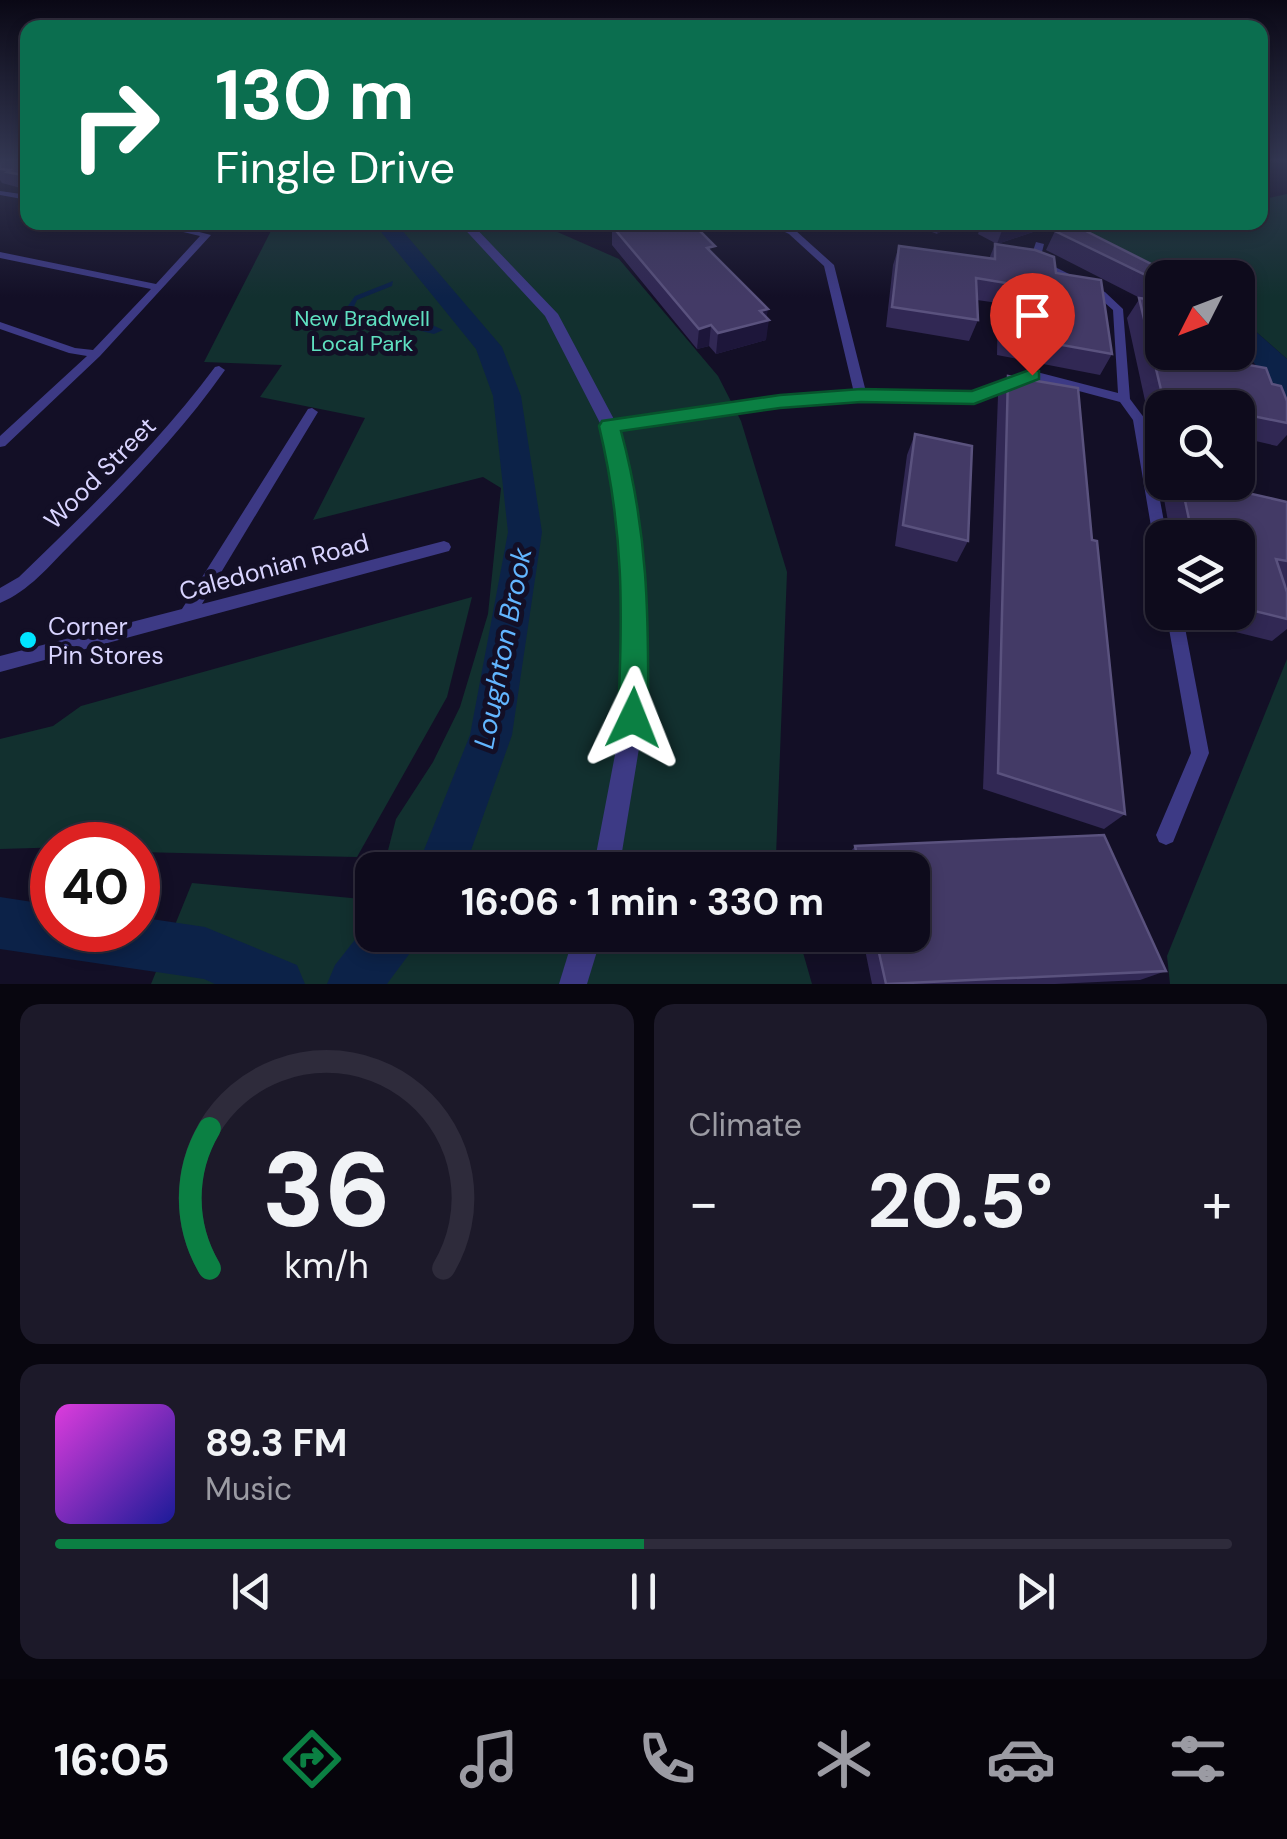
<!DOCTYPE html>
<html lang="en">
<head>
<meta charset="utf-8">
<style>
  :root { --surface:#0e0b1c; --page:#1c1929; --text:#f1f3f6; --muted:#9b9ba3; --line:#2e2b3b; --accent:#0b8043 }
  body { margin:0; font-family:"DM Sans",sans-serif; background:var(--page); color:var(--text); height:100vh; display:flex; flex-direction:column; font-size:38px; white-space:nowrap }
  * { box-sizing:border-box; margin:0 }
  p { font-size:32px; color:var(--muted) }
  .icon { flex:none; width:55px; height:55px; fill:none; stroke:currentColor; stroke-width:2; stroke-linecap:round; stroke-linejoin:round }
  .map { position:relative; height:984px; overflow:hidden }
  .side { display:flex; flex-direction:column; gap:20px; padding:20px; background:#08060f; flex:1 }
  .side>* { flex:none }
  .guide { position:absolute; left:20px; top:20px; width:1248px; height:210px; border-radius:20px; box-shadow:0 5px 15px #0003,0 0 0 2px var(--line); background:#0b6e4f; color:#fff; overflow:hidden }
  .needle { width:65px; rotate:228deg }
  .tools { position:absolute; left:1145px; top:260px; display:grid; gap:20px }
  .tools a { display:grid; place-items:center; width:110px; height:110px; border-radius:20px; background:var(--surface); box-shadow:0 5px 15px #0003,0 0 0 2px var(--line); font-size:50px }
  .speed { position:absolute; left:30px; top:822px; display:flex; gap:20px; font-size:50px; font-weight:700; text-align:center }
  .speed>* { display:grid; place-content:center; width:130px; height:130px; border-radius:50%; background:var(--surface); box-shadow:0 5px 15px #0003,0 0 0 2px var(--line); line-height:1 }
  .speed .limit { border:15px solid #d22; background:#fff; color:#111 }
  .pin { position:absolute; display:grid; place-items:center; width:85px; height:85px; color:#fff; margin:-102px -42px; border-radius:50% 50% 50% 0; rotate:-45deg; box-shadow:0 0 10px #0007 }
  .pin .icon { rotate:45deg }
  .me { position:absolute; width:110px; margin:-55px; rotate:2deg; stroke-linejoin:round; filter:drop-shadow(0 0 8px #0008) }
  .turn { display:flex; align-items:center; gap:35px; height:210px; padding:0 30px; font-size:45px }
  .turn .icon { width:130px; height:130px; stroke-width:2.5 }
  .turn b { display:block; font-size:70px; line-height:85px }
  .big { font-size:75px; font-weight:700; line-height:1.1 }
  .side .widget { flex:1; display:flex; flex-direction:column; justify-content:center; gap:15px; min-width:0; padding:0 35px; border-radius:20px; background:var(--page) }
  .side .dial { align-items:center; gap:0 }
  .dial svg { height:260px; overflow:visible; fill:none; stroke:var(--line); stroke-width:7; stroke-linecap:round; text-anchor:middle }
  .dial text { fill:var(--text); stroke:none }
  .song { display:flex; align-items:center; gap:30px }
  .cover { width:120px; height:120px; border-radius:15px; background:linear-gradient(135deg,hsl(300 70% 55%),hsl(240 70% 35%)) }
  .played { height:10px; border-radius:5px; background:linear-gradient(90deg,var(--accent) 50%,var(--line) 50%) }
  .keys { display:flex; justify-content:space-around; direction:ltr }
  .heat { display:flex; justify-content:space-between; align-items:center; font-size:55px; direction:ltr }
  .side .tiles { flex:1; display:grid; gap:20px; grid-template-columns:1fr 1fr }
  .widget:last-child { grid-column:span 2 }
  .trip { position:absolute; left:355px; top:852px; width:575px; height:100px; border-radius:20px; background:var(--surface); box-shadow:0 5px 15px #0003,0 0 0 2px var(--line); font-weight:700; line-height:100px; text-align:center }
  .tab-bar { display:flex; height:160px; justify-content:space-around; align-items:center; background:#06040b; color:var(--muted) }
  .tab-bar .icon { width:70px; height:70px }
  .tab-bar .current { color:var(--accent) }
  .tab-bar b { font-size:45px; color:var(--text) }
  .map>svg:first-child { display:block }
  .green { fill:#12302f }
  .water { fill:#0c2248 }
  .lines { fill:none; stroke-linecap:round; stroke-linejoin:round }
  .river { fill:#0c2248; fill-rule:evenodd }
  .minor { fill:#3d3a85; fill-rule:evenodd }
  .tertiary { fill:#3d3a85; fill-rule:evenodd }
  .wall { fill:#312854 }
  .shaded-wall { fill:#1d163a }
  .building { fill:#433a66; stroke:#5a527e; stroke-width:2.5 }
  .route { fill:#0b8043; stroke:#07532c; stroke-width:2.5 }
  .poi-dot { fill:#00e5ff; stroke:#130f26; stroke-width:4 }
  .labels { text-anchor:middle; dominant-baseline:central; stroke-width:10; stroke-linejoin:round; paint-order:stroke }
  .far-park-label { font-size:22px; fill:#5fe0c0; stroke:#130f26 }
  .street-label { font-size:25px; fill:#d9d4ff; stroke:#130f26 }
  .poi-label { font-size:25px; fill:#d9d4ff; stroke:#130f26; text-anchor:start }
  .water-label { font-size:28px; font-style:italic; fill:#62b6ff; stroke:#130f26 }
</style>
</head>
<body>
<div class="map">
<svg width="1287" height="984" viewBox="0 0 1287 984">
  <rect width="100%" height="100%" fill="#130f26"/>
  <g class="green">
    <polygon points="1287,194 1287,359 1238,316 1238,278 1178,277 1063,223 1260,222 1260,200"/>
    <polygon points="456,222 466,229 461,223 537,223 619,259 718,376 741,421 787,572 776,856 780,870 383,870 396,819 433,762 460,707 488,614 501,488 483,477 313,520 365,418 260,397 282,365 204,362 275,223"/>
    <polygon points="472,597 447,697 357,857 138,852 138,845 0,849 0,739 53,726 81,706"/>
    <polygon points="1287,659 1287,984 1170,984 1167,956"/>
    <polygon points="192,883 372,900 372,935 798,935 812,984 151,984"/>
  </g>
  <g class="water">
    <polygon points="393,281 392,286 357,300 352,311 357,323 406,313 443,330 434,334 392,324 349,330 341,325 340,317 355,296"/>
    <polygon points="1238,316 1287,359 1287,406 1238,342"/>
  </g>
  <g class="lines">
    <g class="river">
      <polygon points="373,222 395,222 502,347 521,396 542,532 512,735 464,870 416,870 470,735 508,532 493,396 476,349"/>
      <polygon points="0,897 52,905 52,930 138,930 138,917 205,927 297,965 305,984 215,984 204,979 0,949"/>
      <polygon points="372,918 372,935 418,935 410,953 387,984 327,984 335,965"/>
    </g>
    <g class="minor">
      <polygon points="0,191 28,195 28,200 0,195"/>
      <polygon points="141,222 160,222 211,235 100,356 5,446 0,447 0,436 87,356 69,353 0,329 0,322 75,348 93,350 151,289 0,258 0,252 156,284 200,236"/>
      <polygon points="765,222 778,222 795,230 834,265 866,392 973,393 1033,371 1118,393 1113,310 1097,296 1037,264 1045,262 1105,292 1123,309 1130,399 1145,419 1167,538 1162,538 1162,556 1157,554 1155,550 1133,420 1120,402 1034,379 974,401 861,400 780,406 609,429 605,428 603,425 609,421 780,398 854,393 824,266 789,234"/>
      <polygon points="1036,242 1044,244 1040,260 1035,263 1030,260"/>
      <path d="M219,366l6,4c-45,64 -99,119 -154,174 -22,22 -42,47 -71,59v-15l19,-11c69,-67 138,-132 196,-210z"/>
      <polygon points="312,408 318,412 202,604 444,541 449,543 451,547 449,551 0,672 0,656 182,609 308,409"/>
      <polygon points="1166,612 1182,612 1209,753 1173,842 1166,845 1159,842 1156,835 1191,753"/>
    </g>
    <g class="tertiary">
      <polygon points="458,222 470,222 558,314 617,425 635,491 646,592 644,718 619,870 593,870 622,718 626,592 617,491 601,425 545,316"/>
      <polygon points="574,935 602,935 587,984 559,984"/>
    </g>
  </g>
  <g class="wall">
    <polygon points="0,159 28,159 28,190 2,183 0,180"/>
    <polygon points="907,222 955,222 937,234"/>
    <polygon points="982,222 1037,222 1033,232 997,244 978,234"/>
    <polygon points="612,226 714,255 767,318 766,340 716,354 709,346 697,349 612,245"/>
    <polygon points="1055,231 1162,278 1162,352 1232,362 1272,384 1287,401 1287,435 1277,446 1238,437 1238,408 1162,408 1162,421 1149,419 1127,318 1140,298 1046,250"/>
    <polygon points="995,244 1056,273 1112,354 1100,375 997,355 998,303 977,300 978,320 969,341 886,327 893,265 899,246 989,259"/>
    <polygon points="1008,376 1092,540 1125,814 1104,829 983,789 998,396"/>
    <polygon points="915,434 968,541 957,562 895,546 907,455"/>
    <polygon points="1177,482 1199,482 1287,502 1287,587 1285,586 1287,592 1287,629 1272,641 1187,620 1186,612 1238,612 1238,538 1171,538 1164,499"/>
    <polygon points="855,846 1166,971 1140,980 1055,984 872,984 862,935 912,935 912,870 847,870 845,859"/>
  </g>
  <g class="shaded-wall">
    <polygon points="940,222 955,222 937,234"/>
    <polygon points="1012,222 1037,222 1033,232 997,244 1004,225"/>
    <polygon points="768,309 766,321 769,320 766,340 716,354 718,333 760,311"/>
    <polygon points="711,325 709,346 697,349 699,329"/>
  </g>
  <g class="building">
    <polygon points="3,159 28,159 28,176 7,172 10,170 0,169 0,163 6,160"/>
    <polygon points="628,222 691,222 715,246 707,248 768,309 760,311 769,320 718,333 711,325 699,329 612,226"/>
    <polygon points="1074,225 1179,278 1162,278 1162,283 1055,231"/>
    <polygon points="995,244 1035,250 1054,257 1056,273 1101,280 1112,354 1006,335 1006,283 976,278 978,320 892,307 899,246 995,259"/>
    <polygon points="1147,287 1162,290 1162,352 1230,352 1232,362 1266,368 1272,384 1281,386 1287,401 1287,423 1238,413 1238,408 1211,408 1163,398 1139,298 1161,301"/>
    <polygon points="1008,376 1078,388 1092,540 1097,541 1125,814 998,773"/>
    <polygon points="915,434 972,446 968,541 903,525"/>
    <polygon points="1181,482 1199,482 1287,502 1287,561 1276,559 1287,592 1287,619 1238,607 1238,538 1193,538"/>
    <polygon points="1104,835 1166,971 886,984 875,935 912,935 912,870 860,870 855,846"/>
  </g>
  <linearGradient id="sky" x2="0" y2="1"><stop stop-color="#0a0815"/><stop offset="0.54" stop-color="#333752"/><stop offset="1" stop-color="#333752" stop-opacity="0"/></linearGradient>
  <rect width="1287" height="297" fill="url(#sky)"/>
  <path class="route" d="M1032,369l7,2v8l-65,25 -113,-2 -81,6 -159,23c27,100 28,184 27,287l-5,10 -10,5 -11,-5 -4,-10c5,-107 6,-187 -19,-292l3,-5 178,-26 81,-6 111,2z"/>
  <circle class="poi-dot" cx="28" cy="640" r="10"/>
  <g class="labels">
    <g class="far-park-label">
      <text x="362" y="318">New Bradwell<tspan x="362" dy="25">Local Park</tspan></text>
    </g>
    <g class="street-label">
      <text transform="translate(100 473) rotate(-45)">Wood Street</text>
      <text transform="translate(274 567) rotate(-15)">Caledonian Road</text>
    </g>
    <g class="poi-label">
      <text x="48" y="626">Corner<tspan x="48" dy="29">Pin Stores</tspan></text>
    </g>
    <g class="water-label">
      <text transform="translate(503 648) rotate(-79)">Loughton Brook</text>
    </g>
  </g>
</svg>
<div class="tools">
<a><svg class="needle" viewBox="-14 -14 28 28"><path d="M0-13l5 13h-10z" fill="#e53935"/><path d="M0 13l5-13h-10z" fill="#9b9ba3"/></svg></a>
<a><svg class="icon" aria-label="search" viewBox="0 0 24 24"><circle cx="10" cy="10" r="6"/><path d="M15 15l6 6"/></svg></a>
<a><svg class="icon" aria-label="layers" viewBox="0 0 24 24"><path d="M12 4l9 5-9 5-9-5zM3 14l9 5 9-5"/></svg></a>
</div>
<div class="speed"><div class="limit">40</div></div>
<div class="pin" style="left:1032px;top:375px;background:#d93025"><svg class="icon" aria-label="arrive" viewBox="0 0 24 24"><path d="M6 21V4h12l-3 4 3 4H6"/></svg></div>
<svg class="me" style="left:633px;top:718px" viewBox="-20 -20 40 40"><path d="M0-17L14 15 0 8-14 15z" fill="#0b8043" stroke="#fff" stroke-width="4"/></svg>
<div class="trip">16:06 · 1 min · 330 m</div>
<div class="guide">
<div class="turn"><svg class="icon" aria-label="right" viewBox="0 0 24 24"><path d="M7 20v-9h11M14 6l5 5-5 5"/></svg><div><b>130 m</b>Fingle Drive</div></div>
</div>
</div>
<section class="side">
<div class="tiles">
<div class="widget dial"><svg viewBox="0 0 100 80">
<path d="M14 69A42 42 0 1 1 86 69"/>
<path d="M14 69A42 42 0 0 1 14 26" stroke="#0b8043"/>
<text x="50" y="56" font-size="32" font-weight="700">36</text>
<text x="50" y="72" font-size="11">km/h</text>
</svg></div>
<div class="widget"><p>Climate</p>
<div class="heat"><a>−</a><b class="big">20.5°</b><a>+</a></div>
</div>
<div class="widget">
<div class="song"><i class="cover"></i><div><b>89.3 FM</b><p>Music</p></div></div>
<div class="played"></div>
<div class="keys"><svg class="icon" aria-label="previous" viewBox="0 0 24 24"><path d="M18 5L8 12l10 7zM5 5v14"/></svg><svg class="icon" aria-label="pause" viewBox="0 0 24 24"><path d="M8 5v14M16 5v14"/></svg><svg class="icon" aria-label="next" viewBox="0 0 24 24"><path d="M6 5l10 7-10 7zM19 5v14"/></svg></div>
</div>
</div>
</section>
<nav class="tab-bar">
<b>16:05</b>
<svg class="icon current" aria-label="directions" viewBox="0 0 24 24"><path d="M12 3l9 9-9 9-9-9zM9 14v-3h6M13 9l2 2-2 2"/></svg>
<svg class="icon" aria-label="music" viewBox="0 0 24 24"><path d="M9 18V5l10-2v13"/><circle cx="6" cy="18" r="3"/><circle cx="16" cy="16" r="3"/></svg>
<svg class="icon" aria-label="phone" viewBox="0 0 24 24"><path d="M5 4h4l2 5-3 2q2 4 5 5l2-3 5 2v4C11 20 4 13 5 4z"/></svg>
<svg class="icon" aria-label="climate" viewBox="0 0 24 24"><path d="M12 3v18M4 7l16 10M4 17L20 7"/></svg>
<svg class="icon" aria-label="car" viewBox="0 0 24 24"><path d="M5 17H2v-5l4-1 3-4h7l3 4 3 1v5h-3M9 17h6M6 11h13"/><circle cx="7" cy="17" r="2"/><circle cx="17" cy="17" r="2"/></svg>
<svg class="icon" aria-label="filters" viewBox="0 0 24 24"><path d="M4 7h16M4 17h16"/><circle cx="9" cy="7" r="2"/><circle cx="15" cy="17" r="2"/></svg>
</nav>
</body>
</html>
